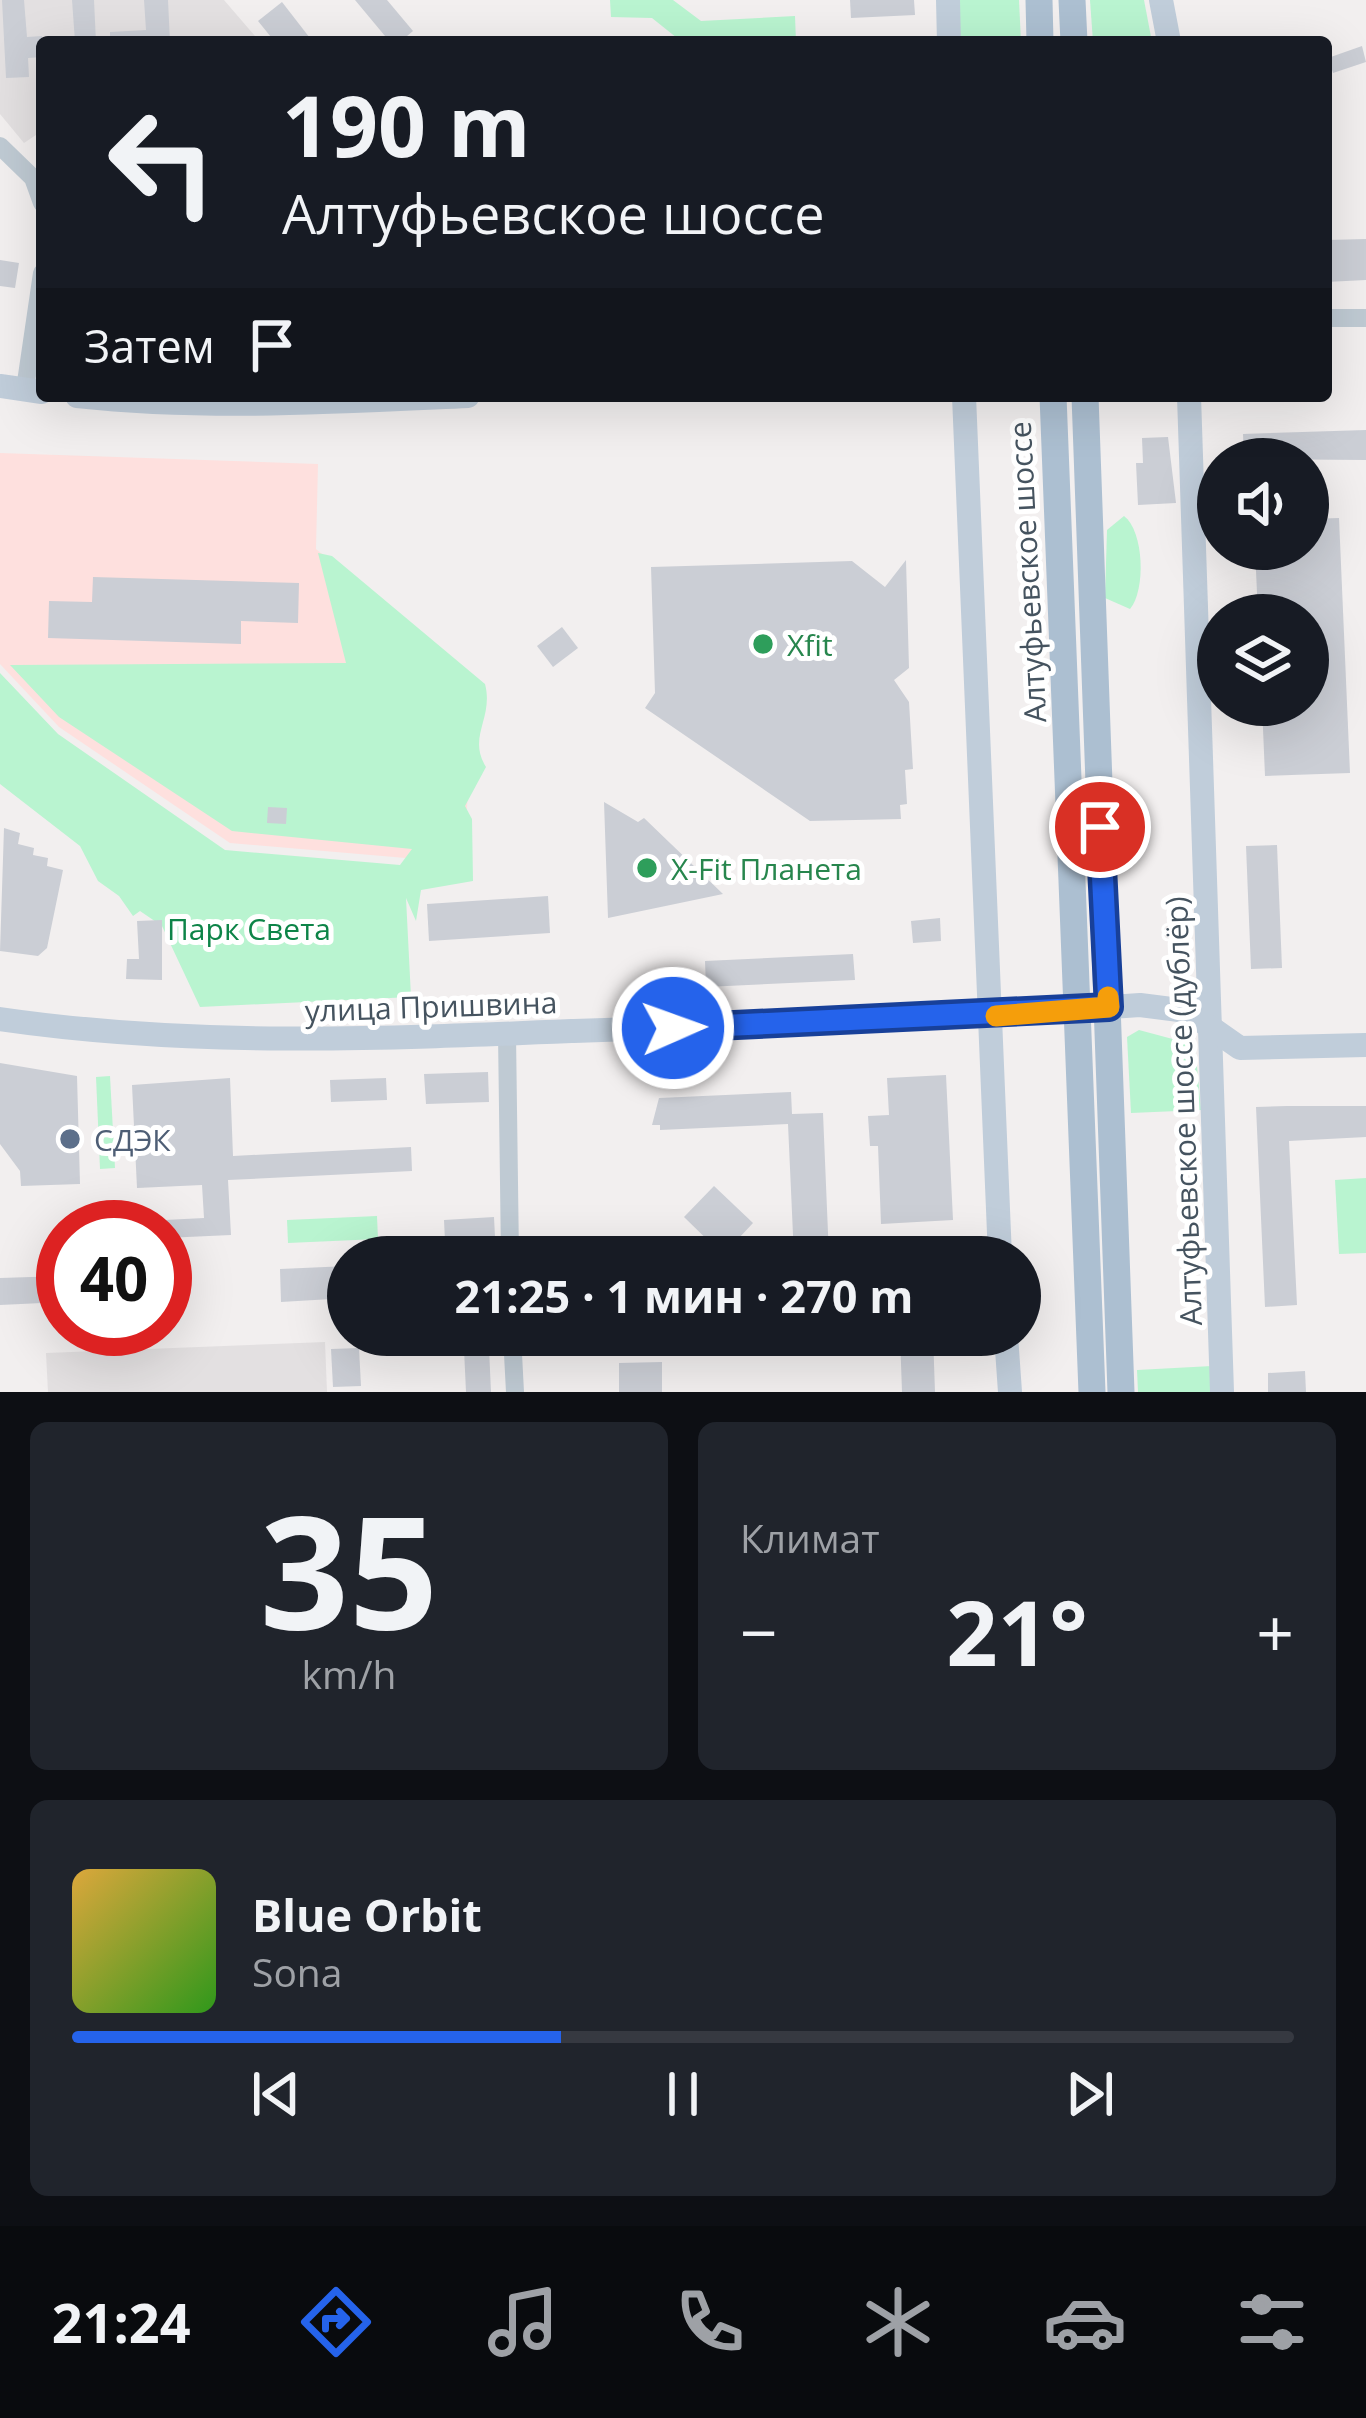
<!DOCTYPE html>
<html lang="ru">
<head>
<meta charset="utf-8">
<style>
  :root { --surface:#171b24; --page:#20242c; --text:#f1f3f6; --muted:#9ea1a6; --line:#363941; --accent:#2563eb }
  body { margin:0; font-family:"Open Sans",sans-serif; background:var(--page); color:var(--text); height:100vh; display:flex; flex-direction:column; font-size:45px; white-space:nowrap }
  * { box-sizing:border-box; margin:0 }
  p { font-size:39px; color:var(--muted) }
  .icon { flex:none; width:66px; height:66px; fill:none; stroke:currentColor; stroke-width:2; stroke-linecap:round; stroke-linejoin:round }
  .map { position:relative; height:1392px; overflow:hidden }
  .sheet { display:flex; flex-direction:column; gap:30px; padding:30px; background:#0d0f14; flex:1 }
  .sheet>* { flex:none }
  .guide { position:absolute; left:36px; top:36px; width:1296px; height:366px; border-radius:12px; box-shadow:0 12px 48px #0002; background:#171b24; color:var(--text); overflow:hidden }
  .controls { position:absolute; left:1197px; top:438px; display:grid; gap:24px }
  .controls a { display:grid; place-items:center; width:132px; height:132px; border-radius:50%; background:var(--surface); box-shadow:0 12px 48px #0002; font-size:60px }
  .speed { position:absolute; left:36px; top:1200px; display:flex; gap:24px; font-size:60px; font-weight:700; text-align:center }
  .speed>* { display:grid; place-content:center; width:156px; height:156px; border-radius:50%; background:var(--surface); box-shadow:0 12px 48px #0002; line-height:1 }
  .speed .limit { border:18px solid #d22; background:#fff; color:#111 }
  .pin { position:absolute; display:grid; place-items:center; width:102px; height:102px; color:#fff; margin:-51px; border:6px solid #fff; border-radius:50%; box-shadow:0 3px 12px #0007 }
  .me { position:absolute; width:132px; margin:-66px; rotate:88deg; stroke-linejoin:round; filter:drop-shadow(0 0 9px #0008) }
  .turn { display:flex; align-items:center; gap:42px; height:252px; padding:0 48px; font-size:54px }
  .turn .icon { width:156px; height:156px; stroke-width:2.5 }
  .turn b { display:block; font-size:84px; line-height:102px }
  .then { display:flex; align-items:center; height:114px; padding:0 48px; background:#0003; gap:24px; font-size:45px }
  .big { font-size:90px; font-weight:700; line-height:1.1 }
  .sheet .card { flex:1; display:flex; flex-direction:column; justify-content:center; gap:18px; min-width:0; padding:0 42px; border-radius:18px; background:var(--page) }
  .sheet .dial { align-items:center; gap:0 }
  .dial b { font-size:156px; line-height:1 }
  .song { display:flex; align-items:center; gap:36px }
  .cover { width:144px; height:144px; border-radius:18px; background:linear-gradient(135deg,hsl(40 70% 55%),hsl(110 70% 35%)) }
  .played { height:12px; border-radius:6px; background:linear-gradient(90deg,var(--accent) 40%,var(--line) 40%) }
  .keys { display:flex; justify-content:space-around; direction:ltr }
  .heat { display:flex; justify-content:space-between; align-items:center; font-size:66px; direction:ltr }
  .sheet .tiles { flex:1; display:grid; gap:30px; grid-template-columns:1fr 1fr }
  .card:last-child { grid-column:span 2 }
  .trip { position:absolute; left:327px; top:1236px; width:714px; height:120px; border-radius:60px; background:var(--surface); box-shadow:0 12px 48px #0002; font-weight:700; line-height:120px; text-align:center }
  .menu { display:flex; height:192px; justify-content:space-around; align-items:center; background:#090b0e; color:var(--muted) }
  .menu .icon { width:84px; height:84px }
  .menu .selected { color:var(--accent) }
  .menu b { font-size:54px; color:var(--text) }
  .map>svg:first-child { display:block }
  .education { fill:#e3e0e1 }
  .medical { fill:#fee0de }
  .green { fill:#b9f4d0 }
  .building { fill:#cbced5 }
  .lines { fill:none; stroke-linecap:round; stroke-linejoin:round }
  .street { stroke:#bfcad3; stroke-width:18 }
  .secondary { stroke:#c0cdda; stroke-width:24 }
  .primary { stroke:#acbfd1; stroke-width:27 }
  .route-casing { stroke:#184099; stroke-width:30 }
  .route { stroke:#2563eb; stroke-width:21 }
  .slow { stroke:#f59e0b; stroke-width:21 }
  .leisure-dot { fill:#2e9e5b; stroke:#fff; stroke-width:4.5 }
  .service-dot { fill:#5c6f8a; stroke:#fff; stroke-width:4.5 }
  .labels { text-anchor:middle; dominant-baseline:central; stroke-width:10; stroke-linejoin:round; paint-order:stroke }
  .street-label { font-size:30px; fill:#45535f; stroke:#fff }
  .leisure-label { font-size:30px; fill:#27864d; stroke:#fff; text-anchor:start }
  .park-label { font-size:30px; fill:#0d8448; stroke:#fff }
  .service-label { font-size:30px; fill:#4e5e75; stroke:#fff; text-anchor:start }
</style>
</head>
<body>
<div class="map">
<svg width="1366" height="1392" viewBox="0 0 1366 1392">
  <rect width="100%" height="100%" fill="#f2efef"/>
  <g class="education">
    <polygon points="0,0 224,0 260,42 42,42 42,139 36,135 24,143 0,114"/>
    <polygon points="325,1342 327,1392 48,1392 46,1353"/>
  </g>
  <polygon class="medical" points="0,453 318,464 316,549 474,678 464,863 230,843 59,727 0,664"/>
  <g class="green">
    <polygon points="610,0 673,0 701,21 795,16 796,42 682,42 652,18 611,17"/>
    <polygon points="959,0 1019,0 1021,42 960,42"/>
    <polygon points="1090,0 1144,0 1152,42 1093,42"/>
    <path d="M1124,516c20,15 22,74 6,93l-25,-11 2,-68z"/>
    <path d="M318,553l14,3 153,128c9,34 -18,53 1,83l-21,39 7,13 1,62 -52,9 -5,31 -10,-23 5,99 -211,10 -38,-81 -22,-15 -7,5 -14,-20 -21,-15 -18,-35 -80,-62v-111l58,61 167,116 175,15 12,-16 -180,-18 -173,-114 -49,-52 336,-2z"/>
    <polygon points="1139,1030 1195,1045 1201,1110 1131,1113 1127,1037"/>
    <polygon points="110,1076 115,1168 100,1169 96,1077"/>
    <polygon points="1366,1178 1366,1253 1339,1254 1335,1180"/>
    <polygon points="377,1216 378,1239 288,1243 287,1220"/>
    <polygon points="1212,1366 1212,1392 1138,1392 1137,1370"/>
  </g>
  <g class="building">
    <polygon points="2,0 24,0 27,37 42,36 42,57 28,58 29,77 6,78"/>
    <polygon points="72,0 94,0 96,42 75,42"/>
    <polygon points="144,0 168,0 170,42 110,42 110,32 146,30"/>
    <polygon points="355,0 387,0 413,31 400,42 390,42"/>
    <polygon points="850,0 914,0 915,15 851,18"/>
    <polygon points="282,2 313,42 275,42 258,21"/>
    <polygon points="1362,46 1366,62 1333,73 1328,58"/>
    <polygon points="1366,239 1366,280 1326,282 1326,240"/>
    <polygon points="0,260 19,263 15,288 0,286"/>
    <polygon points="1366,430 1366,460 1244,459 1243,434"/>
    <polygon points="1168,437 1176,503 1138,505 1136,463 1143,463 1142,438"/>
    <polygon points="1339,518 1350,773 1265,776 1262,705 1308,705 1308,615 1258,615 1255,549 1308,549 1308,519"/>
    <polygon points="906,560 909,668 894,680 909,702 913,769 905,770 907,804 900,805 901,819 810,821 645,708 655,693 651,567 852,561 885,587"/>
    <polygon points="93,577 299,583 298,623 241,621 241,644 48,638 49,601 92,602"/>
    <polygon points="562,627 578,648 553,667 537,646"/>
    <polygon points="604,802 638,822 644,818 723,894 608,918"/>
    <polygon points="268,807 287,808 286,824 267,823"/>
    <polygon points="4,828 20,833 18,844 34,848 33,855 48,858 47,866 63,870 47,948 38,956 0,951"/>
    <polygon points="1277,845 1282,968 1251,969 1246,846"/>
    <polygon points="548,896 550,933 429,941 427,904"/>
    <polygon points="940,918 941,941 913,943 911,921"/>
    <polygon points="162,920 162,980 126,979 127,959 139,959 137,921"/>
    <polygon points="853,954 855,980 706,987 705,961"/>
    <polygon points="0,1063 77,1076 80,1184 21,1186 20,1171 0,1144"/>
    <polygon points="488,1072 489,1102 426,1104 424,1074"/>
    <polygon points="946,1075 953,1220 881,1224 878,1146 870,1146 868,1116 889,1115 887,1078"/>
    <polygon points="230,1078 233,1156 411,1147 412,1171 228,1180 231,1235 165,1238 165,1220 204,1218 202,1185 137,1188 132,1085"/>
    <polygon points="386,1078 387,1100 331,1102 330,1080"/>
    <polygon points="791,1092 792,1114 823,1113 829,1257 794,1257 788,1124 660,1130 660,1125 652,1125 659,1098"/>
    <polygon points="1287,1106 1366,1106 1366,1137 1289,1141 1297,1305 1265,1307 1256,1107"/>
    <polygon points="714,1186 753,1223 723,1255 684,1217"/>
    <polygon points="494,1217 496,1257 423,1257 423,1243 445,1241 444,1220"/>
    <polygon points="348,1266 348,1298 281,1302 280,1269"/>
    <polygon points="165,1271 180,1271 182,1298 165,1298"/>
    <polygon points="63,1276 63,1302 0,1305 0,1278"/>
    <polygon points="900,1335 933,1335 935,1392 902,1392"/>
    <polygon points="359,1348 361,1386 333,1387 331,1349"/>
    <polygon points="489,1348 491,1392 466,1392 464,1349"/>
    <polygon points="662,1362 662,1392 619,1392 619,1363"/>
    <polygon points="1305,1371 1306,1392 1268,1392 1268,1373"/>
  </g>
  <g class="lines">
    <g class="street">
      <polyline points="0,146 33,178 42,203"/>
      <polyline points="1326,318 1366,318"/>
      <polyline points="25,389 42,273"/>
      <polyline points="507,1034 510,1257"/>
      <polyline points="512,1335 515,1392"/>
    </g>
    <g class="secondary">
      <polyline points="948,0 949,42"/>
      <polyline points="1161,0 1169,42"/>
      <polyline points="0,386 42,392"/>
      <path d="M77,396c130,14 260,6 391,0"/>
      <polyline points="964,396 1000,1257"/>
      <polyline points="1189,396 1222,1392"/>
      <path d="M0,1019c192,28 381,20 574,12 189,-6 378,-13 566,-26l47,6 53,37 126,-3"/>
      <polyline points="1006,1335 1010,1392"/>
    </g>
    <g class="primary">
      <polyline points="1039,0 1040,42"/>
      <polyline points="1072,0 1074,42"/>
      <polyline points="1053,396 1092,1392"/>
      <polyline points="1085,396 1121,1392"/>
    </g>
  </g>
  <g class="lines">
    <g class="route-casing">
      <polyline id="route" points="673,1028 1109,1007 1100,827"/>
    </g>
    <use href="#route" class="route"/>
    <polyline class="slow" points="996,1016 1109,1007 1108,997"/>
  </g>
  <g class="leisure-dot">
    <circle cx="763" cy="644" r="12"/>
    <circle cx="647" cy="868" r="12"/>
  </g>
  <circle class="service-dot" cx="70" cy="1139" r="12"/>
  <g class="labels">
    <g class="street-label">
      <text transform="translate(1027 572) rotate(-93)">Алтуфьевское шоссе</text>
      <text transform="translate(431 1006) rotate(-2)">улица Пришвина</text>
      <text transform="translate(1183 1111) rotate(-92)">Алтуфьевское шоссе (дублёр)</text>
    </g>
    <g class="leisure-label">
      <text x="787" y="644">Xfit</text>
      <text x="671" y="868">X-Fit Планета</text>
    </g>
    <g class="park-label">
      <text x="249" y="928">Парк Света</text>
    </g>
    <g class="service-label">
      <text x="94" y="1139">СДЭК</text>
    </g>
  </g>
</svg>
<div class="controls">
<a><svg class="icon" aria-label="sound" viewBox="0 0 24 24"><path d="M4 9h4l5-4v14l-5-4H4zM17 9q2 3 0 6"/></svg></a>
<a><svg class="icon" aria-label="layers" viewBox="0 0 24 24"><path d="M12 4l9 5-9 5-9-5zM3 14l9 5 9-5"/></svg></a>
</div>
<div class="speed"><div class="limit">40</div></div>
<div class="pin" style="left:1100px;top:827px;background:#d93025"><svg class="icon" aria-label="arrive" viewBox="0 0 24 24"><path d="M6 21V4h12l-3 4 3 4H6"/></svg></div>
<svg class="me" style="left:673px;top:1028px" viewBox="-20 -20 40 40"><circle r="17" fill="#2563eb" stroke="#fff" stroke-width="3"/><path d="M0-11L8 9 0 5-8 9z" fill="#fff"/></svg>
<div class="trip">21:25 · 1 мин · 270 m</div>
<div class="guide">
<div class="turn"><svg class="icon" aria-label="left" viewBox="0 0 24 24"><path d="M17 20v-9H6M10 6l-5 5 5 5"/></svg><div><b>190 m</b>Алтуфьевское шоссе</div></div>
<div class="then">Затем<svg class="icon" aria-label="arrive" viewBox="0 0 24 24"><path d="M6 21V4h12l-3 4 3 4H6"/></svg></div>
</div>
</div>
<section class="sheet">
<div class="tiles">
<div class="card dial"><b>35</b><p>km/h</p></div>
<div class="card"><p>Климат</p>
<div class="heat"><a>−</a><b class="big">21°</b><a>+</a></div>
</div>
<div class="card">
<div class="song"><i class="cover"></i><div><b>Blue Orbit</b><p>Sona</p></div></div>
<div class="played"></div>
<div class="keys"><svg class="icon" aria-label="previous" viewBox="0 0 24 24"><path d="M18 5L8 12l10 7zM5 5v14"/></svg><svg class="icon" aria-label="pause" viewBox="0 0 24 24"><path d="M8 5v14M16 5v14"/></svg><svg class="icon" aria-label="next" viewBox="0 0 24 24"><path d="M6 5l10 7-10 7zM19 5v14"/></svg></div>
</div>
</div>
</section>
<nav class="menu">
<b>21:24</b>
<svg class="icon selected" aria-label="directions" viewBox="0 0 24 24"><path d="M12 3l9 9-9 9-9-9zM9 14v-3h6M13 9l2 2-2 2"/></svg>
<svg class="icon" aria-label="music" viewBox="0 0 24 24"><path d="M9 18V5l10-2v13"/><circle cx="6" cy="18" r="3"/><circle cx="16" cy="16" r="3"/></svg>
<svg class="icon" aria-label="phone" viewBox="0 0 24 24"><path d="M5 4h4l2 5-3 2q2 4 5 5l2-3 5 2v4C11 20 4 13 5 4z"/></svg>
<svg class="icon" aria-label="climate" viewBox="0 0 24 24"><path d="M12 3v18M4 7l16 10M4 17L20 7"/></svg>
<svg class="icon" aria-label="car" viewBox="0 0 24 24"><path d="M5 17H2v-5l4-1 3-4h7l3 4 3 1v5h-3M9 17h6M6 11h13"/><circle cx="7" cy="17" r="2"/><circle cx="17" cy="17" r="2"/></svg>
<svg class="icon" aria-label="filters" viewBox="0 0 24 24"><path d="M4 7h16M4 17h16"/><circle cx="9" cy="7" r="2"/><circle cx="15" cy="17" r="2"/></svg>
</nav>
</body>
</html>
